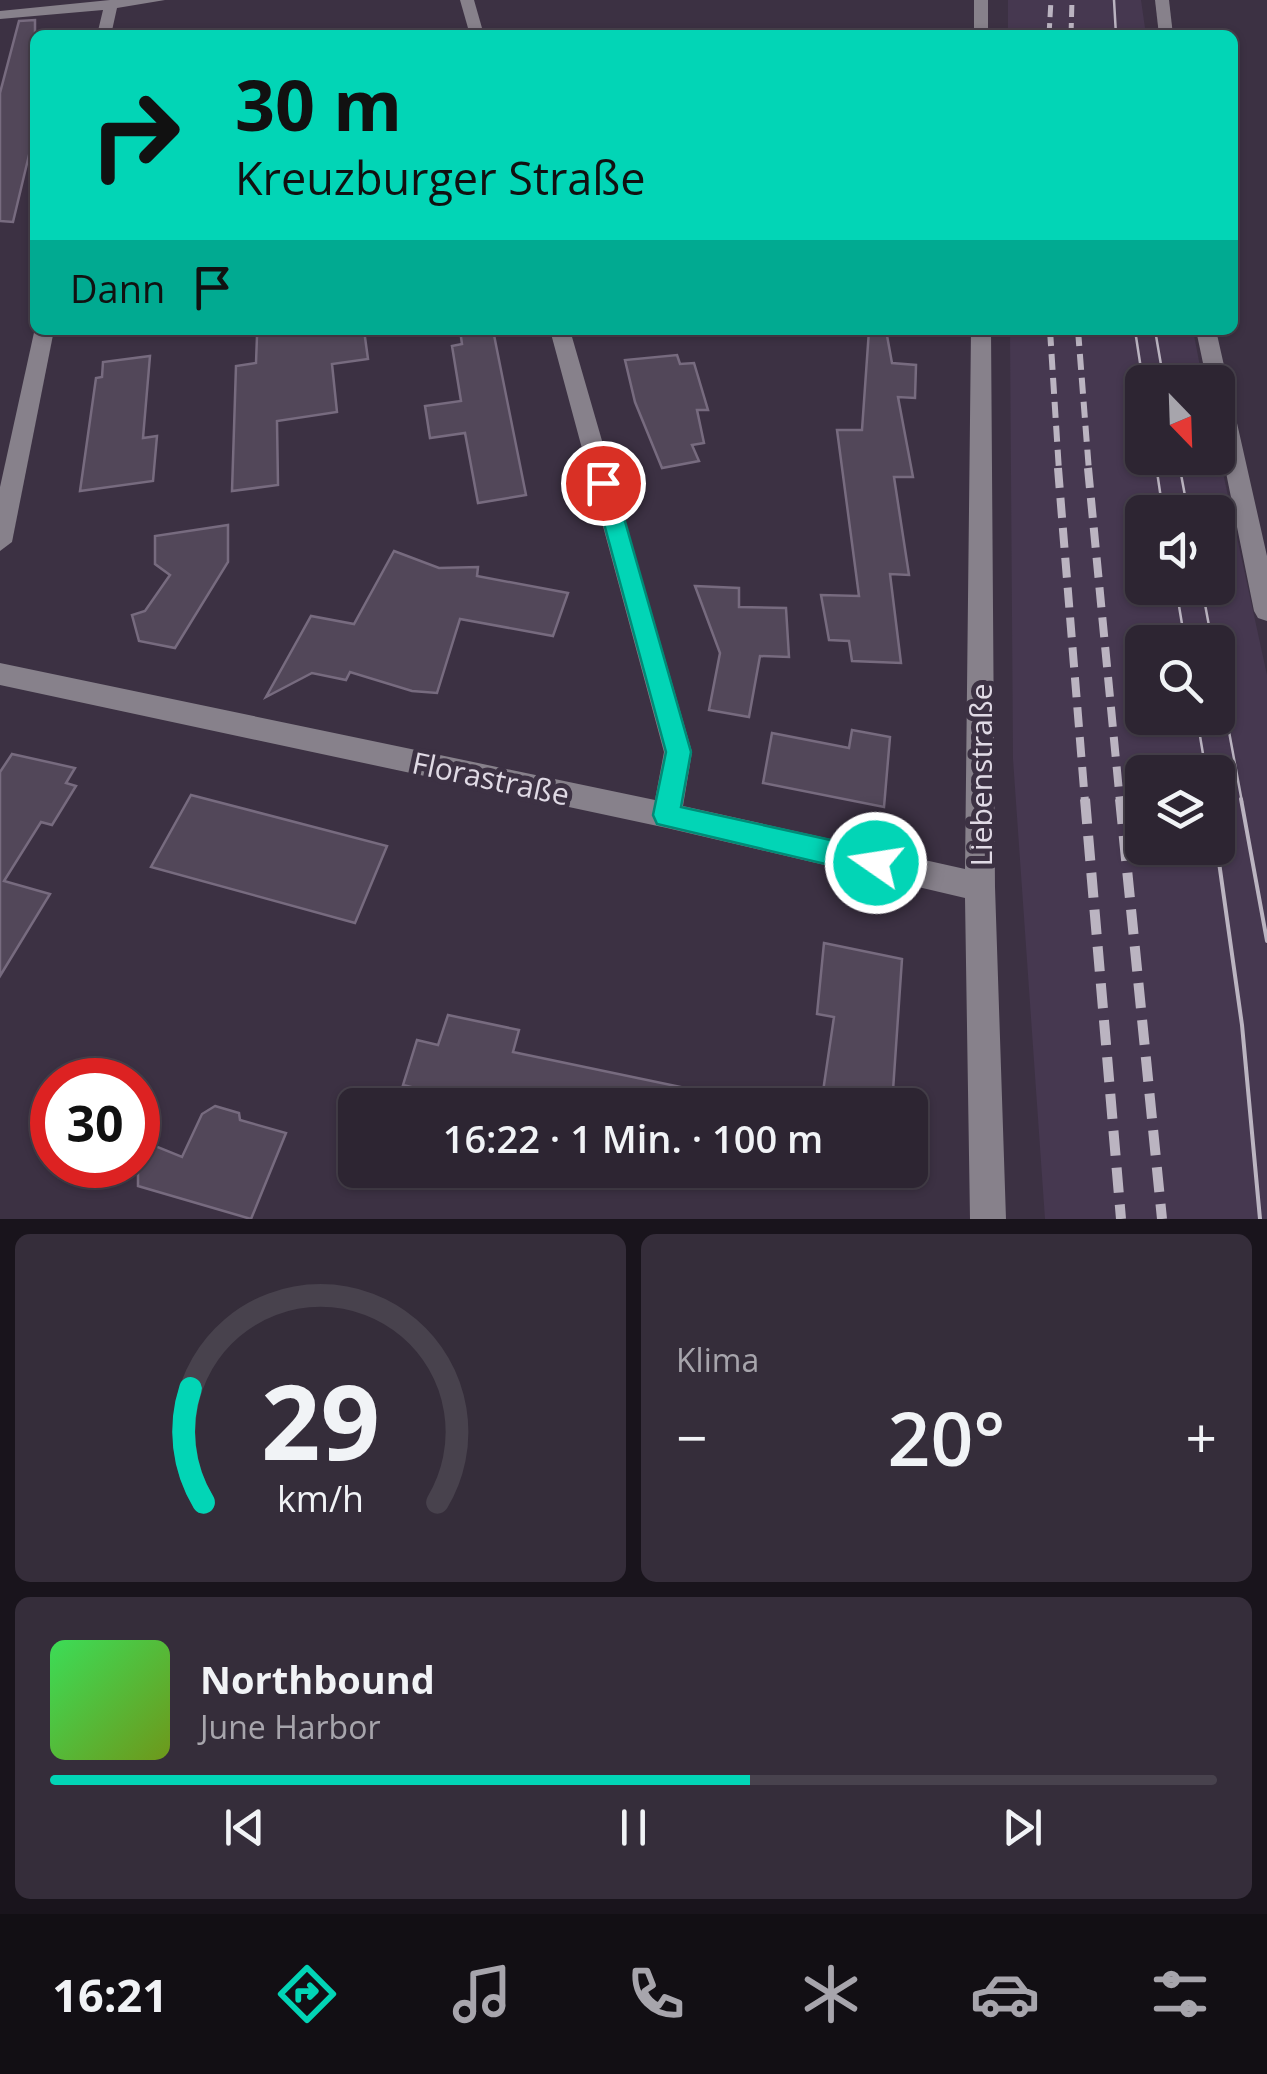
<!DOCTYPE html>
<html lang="de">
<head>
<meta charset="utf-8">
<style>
  :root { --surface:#2d2532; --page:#352d3a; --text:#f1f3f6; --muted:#a7a5ac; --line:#48424d; --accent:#02d5b6 }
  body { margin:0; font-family:"Open Sans",sans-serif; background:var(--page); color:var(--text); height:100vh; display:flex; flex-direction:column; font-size:38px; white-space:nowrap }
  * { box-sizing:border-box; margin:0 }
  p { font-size:32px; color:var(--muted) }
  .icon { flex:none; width:55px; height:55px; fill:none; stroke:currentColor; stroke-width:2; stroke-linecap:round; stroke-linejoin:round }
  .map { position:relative; height:1219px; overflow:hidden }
  .drawer { display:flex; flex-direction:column; gap:15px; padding:15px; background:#19141c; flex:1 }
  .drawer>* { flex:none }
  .guide { position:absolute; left:30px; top:30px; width:1208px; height:305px; border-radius:15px; box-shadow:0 2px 8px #0004,0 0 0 2px var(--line); background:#02d5b6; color:#111; overflow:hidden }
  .needle { width:65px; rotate:157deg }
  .tools { position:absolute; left:1125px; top:365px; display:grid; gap:20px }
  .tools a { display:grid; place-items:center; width:110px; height:110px; border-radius:15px; background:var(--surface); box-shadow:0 2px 8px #0004,0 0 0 2px var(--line); font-size:50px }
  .speed { position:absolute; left:30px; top:1058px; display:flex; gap:20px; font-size:50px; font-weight:700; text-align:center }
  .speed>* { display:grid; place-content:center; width:130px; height:130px; border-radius:50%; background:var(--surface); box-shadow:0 2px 8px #0004,0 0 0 2px var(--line); line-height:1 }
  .speed .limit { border:15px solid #d22; background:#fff; color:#111 }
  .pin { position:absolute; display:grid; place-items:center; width:85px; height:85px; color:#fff; margin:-42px; border:5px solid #fff; border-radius:50%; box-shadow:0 2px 10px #0007 }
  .me { position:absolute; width:110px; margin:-55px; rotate:283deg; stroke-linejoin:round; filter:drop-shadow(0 0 8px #0008) }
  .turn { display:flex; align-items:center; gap:35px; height:210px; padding:0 40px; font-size:45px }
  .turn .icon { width:130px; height:130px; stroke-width:2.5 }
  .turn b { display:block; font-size:70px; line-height:85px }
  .then { display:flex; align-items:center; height:95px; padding:0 40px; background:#0003; gap:20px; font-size:38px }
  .big { font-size:75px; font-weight:600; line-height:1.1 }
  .drawer .card { flex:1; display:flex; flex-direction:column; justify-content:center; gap:15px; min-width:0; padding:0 35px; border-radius:15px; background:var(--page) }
  .drawer .dial { align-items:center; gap:0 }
  .dial svg { height:260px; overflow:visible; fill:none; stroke:var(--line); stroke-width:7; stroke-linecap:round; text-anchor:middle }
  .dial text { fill:var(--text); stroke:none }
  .song { display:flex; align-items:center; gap:30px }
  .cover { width:120px; height:120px; border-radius:15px; background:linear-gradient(135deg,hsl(130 70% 55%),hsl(80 70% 35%)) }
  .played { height:10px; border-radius:5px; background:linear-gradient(90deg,var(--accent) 60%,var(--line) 60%) }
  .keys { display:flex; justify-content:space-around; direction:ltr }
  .heat { display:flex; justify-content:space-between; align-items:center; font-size:55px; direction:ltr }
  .drawer .tiles { flex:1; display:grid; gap:15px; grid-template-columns:1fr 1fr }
  .card:last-child { grid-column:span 2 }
  .trip { position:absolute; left:338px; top:1088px; width:590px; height:100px; border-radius:15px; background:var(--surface); box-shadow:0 2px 8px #0004,0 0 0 2px var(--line); font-weight:600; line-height:100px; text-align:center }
  .dock { display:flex; height:160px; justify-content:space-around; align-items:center; background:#120f14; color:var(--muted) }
  .dock .icon { width:70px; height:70px }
  .dock .on { color:var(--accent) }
  .dock b { font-size:45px; color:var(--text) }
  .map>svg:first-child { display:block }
  .built { fill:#463850; fill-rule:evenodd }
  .building { fill:#524759; stroke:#776b7f; stroke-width:2.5 }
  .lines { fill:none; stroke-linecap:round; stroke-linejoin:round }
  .minor { fill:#87818b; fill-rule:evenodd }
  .tram-far1 { stroke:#bbb4c1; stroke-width:2.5 }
  .tram { stroke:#bbb4c1; stroke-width:4 }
  .rail-far3 { stroke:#bbb4c1; stroke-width:5; stroke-dasharray:12 6; stroke-linecap:butt }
  .rail-far2 { stroke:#bbb4c1; stroke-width:6; stroke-dasharray:16 8; stroke-linecap:butt }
  .rail-far1 { stroke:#bbb4c1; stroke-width:8; stroke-dasharray:20 10; stroke-linecap:butt }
  .rail { stroke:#bbb4c1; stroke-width:10; stroke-dasharray:25 12; stroke-linecap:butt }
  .route { fill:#02d5b6; stroke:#018a76; stroke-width:2.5 }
  .labels { text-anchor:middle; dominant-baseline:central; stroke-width:10; stroke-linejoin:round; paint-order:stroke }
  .street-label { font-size:30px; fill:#e0dae5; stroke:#3c3143 }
</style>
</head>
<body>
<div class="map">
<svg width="1267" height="1219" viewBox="0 0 1267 1219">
  <rect width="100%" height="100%" fill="#3c3143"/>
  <g class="built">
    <polygon points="1008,0 1141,0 1146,35 1008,35"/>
    <path d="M1010,330h183l10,52h-61v76h76v-8l49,225v544h-222l-32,-460zM1142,512h76v76h-76zM1142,642h76v76h-76zM1142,772h76v76h-76z"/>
  </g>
  <g class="building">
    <polygon points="35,20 35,130 13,222 0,221 0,93 19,21"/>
    <polygon points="306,330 364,330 368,359 332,364 337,412 277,421 278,485 232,491 236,366 256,363 257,336"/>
    <polygon points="460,330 493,330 526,495 478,503 465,433 430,438 425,406 461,401 452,346 462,344"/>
    <polygon points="869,330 886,330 892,363 916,365 915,398 898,397 913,477 894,477 909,575 890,574 901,663 852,661 849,641 829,640 821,595 859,596 837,430 862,430"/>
    <polygon points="677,355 680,364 694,363 708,410 697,410 704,443 692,445 699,461 662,468 635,402 625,360"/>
    <polygon points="150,356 143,438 157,436 153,481 80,491 96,378 102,377 103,362"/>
    <polygon points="228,525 228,562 175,648 139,641 132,615 145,611 170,575 155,564 155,536"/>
    <polygon points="394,551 439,568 478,567 477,576 568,593 553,636 460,619 437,693 412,691 350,672 346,680 312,673 266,697 311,616 354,624"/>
    <polygon points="695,586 739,588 739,607 786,608 789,657 760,656 749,717 709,710 720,653"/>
    <polygon points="852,730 890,737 884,807 763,783 772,733 849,748"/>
    <polygon points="12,754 75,768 66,783 76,786 52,825 41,822 4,881 50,894 0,976 0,772"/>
    <polygon points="191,795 387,846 355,923 151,867"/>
    <polygon points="824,943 902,959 892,1105 821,1105 834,1017 817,1014"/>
    <polygon points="448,1015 519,1030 513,1052 695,1090 694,1105 483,1105 403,1085 417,1040 438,1045"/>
    <polygon points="215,1106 239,1113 240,1120 286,1133 251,1219 138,1186 138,1139 182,1157 202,1114"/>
  </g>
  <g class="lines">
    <g class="minor">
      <polygon points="110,0 165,0 117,8 111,35 97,35 103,10 0,19 0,11"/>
      <polygon points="460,0 474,0 484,35 470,35"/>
      <rect x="974" y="0" width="14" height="35"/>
      <polygon points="1155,0 1169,0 1173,35 1159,35"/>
      <polygon points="35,328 54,330 12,542 0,551 0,487"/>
      <polygon points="550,330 570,330 692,752 683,806 965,869 971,330 991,330 995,887 1006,1219 970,1219 965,898 667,828 0,685 0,663 655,800 664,752"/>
      <polygon points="1196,330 1216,330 1267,556 1267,621 1258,618 1254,611 1218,433 1218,382 1207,382"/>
    </g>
    <g class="tram-far1">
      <polyline points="1114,0 1116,35"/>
      <polyline points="1135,330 1143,382"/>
      <polyline points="1155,330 1164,382"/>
      <polyline points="1155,458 1163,512"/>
      <polyline points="1178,458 1188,512"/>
      <polyline points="1176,588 1185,642"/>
      <polyline points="1202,588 1212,642"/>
      <polyline points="1218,672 1242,802"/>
      <polyline points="1197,718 1206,772"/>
    </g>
    <g class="tram">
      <polyline points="1241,799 1267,941"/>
      <polyline points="1217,848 1242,1025 1260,1219"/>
    </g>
    <g class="rail-far3">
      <polyline points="1049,35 1051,0"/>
      <polyline points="1071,35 1072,0"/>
    </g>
    <g class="rail-far2">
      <polyline points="1050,330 1059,471"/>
      <polyline points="1078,330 1089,471"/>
    </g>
    <g class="rail-far1">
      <polyline points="1058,468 1085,802"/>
      <polyline points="1088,468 1120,802"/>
    </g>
    <g class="rail">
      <polyline points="1085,799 1121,1219"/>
      <polyline points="1120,799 1162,1219"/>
    </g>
  </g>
  <polygon class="route" points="603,476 614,483 691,752 681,807 876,850 885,854 889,863 885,872 876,876 657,824 653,815 666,752 593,483"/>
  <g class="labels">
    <g class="street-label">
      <text transform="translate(980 775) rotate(-90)">Liebenstraße</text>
      <text transform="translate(491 778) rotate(12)">Florastraße</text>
    </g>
  </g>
</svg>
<div class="tools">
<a><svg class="needle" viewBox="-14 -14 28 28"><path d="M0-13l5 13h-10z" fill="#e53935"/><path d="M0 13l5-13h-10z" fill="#a7a5ac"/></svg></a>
<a><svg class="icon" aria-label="sound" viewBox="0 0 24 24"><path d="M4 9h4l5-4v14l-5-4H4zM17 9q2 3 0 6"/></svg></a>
<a><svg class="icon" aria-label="search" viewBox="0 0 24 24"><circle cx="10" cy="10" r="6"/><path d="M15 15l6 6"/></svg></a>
<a><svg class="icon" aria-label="layers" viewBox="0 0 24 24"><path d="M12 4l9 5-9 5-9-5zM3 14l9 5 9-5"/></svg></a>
</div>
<div class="speed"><div class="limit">30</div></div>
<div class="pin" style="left:603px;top:483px;background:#d93025"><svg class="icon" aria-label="arrive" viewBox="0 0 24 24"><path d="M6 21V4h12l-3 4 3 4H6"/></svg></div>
<svg class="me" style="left:876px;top:863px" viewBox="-20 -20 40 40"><circle r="17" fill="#02d5b6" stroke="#fff" stroke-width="3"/><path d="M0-11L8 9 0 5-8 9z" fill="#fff"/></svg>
<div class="trip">16:22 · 1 Min. · 100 m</div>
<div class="guide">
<div class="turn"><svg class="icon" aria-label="right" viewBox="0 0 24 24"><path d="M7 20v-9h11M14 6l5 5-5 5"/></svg><div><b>30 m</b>Kreuzburger Straße</div></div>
<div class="then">Dann<svg class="icon" aria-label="arrive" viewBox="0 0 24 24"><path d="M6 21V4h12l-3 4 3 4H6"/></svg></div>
</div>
</div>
<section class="drawer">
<div class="tiles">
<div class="card dial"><svg viewBox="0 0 100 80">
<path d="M14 69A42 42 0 1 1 86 69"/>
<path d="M14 69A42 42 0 0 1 10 34" stroke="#02d5b6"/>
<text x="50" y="56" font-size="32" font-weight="700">29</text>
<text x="50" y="72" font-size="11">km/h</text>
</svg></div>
<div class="card"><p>Klima</p>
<div class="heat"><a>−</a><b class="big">20°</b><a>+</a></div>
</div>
<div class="card">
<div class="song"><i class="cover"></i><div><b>Northbound</b><p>June Harbor</p></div></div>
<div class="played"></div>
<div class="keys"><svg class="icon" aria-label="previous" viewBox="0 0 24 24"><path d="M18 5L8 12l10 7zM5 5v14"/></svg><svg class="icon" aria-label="pause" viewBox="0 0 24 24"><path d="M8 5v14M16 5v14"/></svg><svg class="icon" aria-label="next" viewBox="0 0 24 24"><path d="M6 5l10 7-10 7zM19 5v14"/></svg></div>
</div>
</div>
</section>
<nav class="dock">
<b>16:21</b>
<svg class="icon on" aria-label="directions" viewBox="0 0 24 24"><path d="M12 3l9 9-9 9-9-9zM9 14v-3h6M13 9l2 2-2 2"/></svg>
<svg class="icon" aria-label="music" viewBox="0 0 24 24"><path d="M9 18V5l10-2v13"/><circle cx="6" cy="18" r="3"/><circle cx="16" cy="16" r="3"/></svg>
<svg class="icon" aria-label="phone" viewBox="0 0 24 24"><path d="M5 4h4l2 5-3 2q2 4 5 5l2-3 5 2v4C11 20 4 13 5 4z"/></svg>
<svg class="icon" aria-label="climate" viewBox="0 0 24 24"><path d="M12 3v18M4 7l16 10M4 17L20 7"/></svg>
<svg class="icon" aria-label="car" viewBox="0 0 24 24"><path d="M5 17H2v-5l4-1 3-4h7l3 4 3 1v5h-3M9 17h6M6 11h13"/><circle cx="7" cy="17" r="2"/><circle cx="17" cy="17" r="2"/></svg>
<svg class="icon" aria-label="filters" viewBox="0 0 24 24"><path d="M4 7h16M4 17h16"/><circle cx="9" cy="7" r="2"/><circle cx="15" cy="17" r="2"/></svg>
</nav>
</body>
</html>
